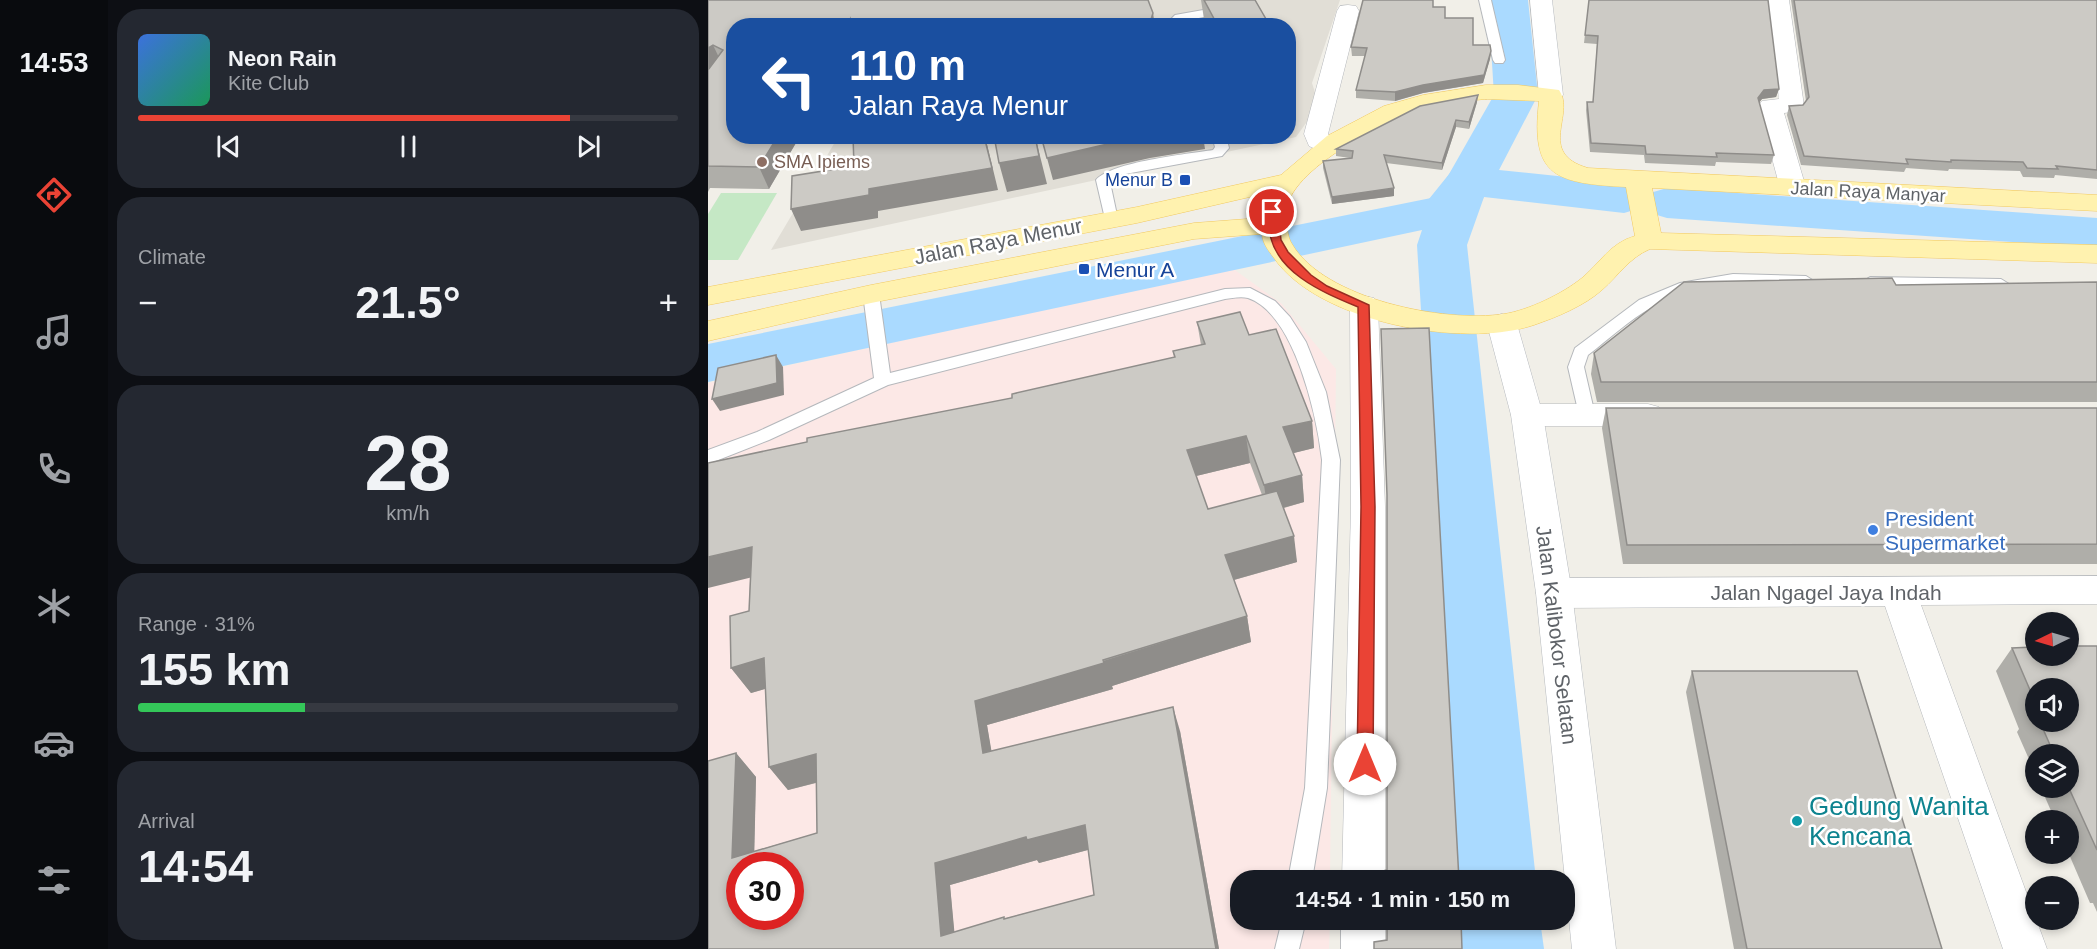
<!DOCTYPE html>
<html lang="en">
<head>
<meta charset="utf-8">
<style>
  :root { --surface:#171b24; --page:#242831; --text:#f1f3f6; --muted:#9ea1a6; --line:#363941; --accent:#ea4335 }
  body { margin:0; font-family:Helvetica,sans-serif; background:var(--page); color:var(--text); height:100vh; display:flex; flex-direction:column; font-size:22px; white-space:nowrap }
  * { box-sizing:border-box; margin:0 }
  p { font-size:20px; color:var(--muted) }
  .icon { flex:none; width:33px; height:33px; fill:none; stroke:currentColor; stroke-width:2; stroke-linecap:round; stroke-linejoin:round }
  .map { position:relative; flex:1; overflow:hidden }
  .drawer { display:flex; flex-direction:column; gap:9px; padding:9px; background:#0d0f14; width:600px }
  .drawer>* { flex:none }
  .guide { position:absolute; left:18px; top:18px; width:570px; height:126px; border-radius:24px; box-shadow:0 3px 9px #0003; background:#1a4fa0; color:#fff; overflow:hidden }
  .needle { width:39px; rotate:265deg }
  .fabs { position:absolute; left:1317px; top:612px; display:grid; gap:12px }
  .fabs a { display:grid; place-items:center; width:54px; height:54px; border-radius:50%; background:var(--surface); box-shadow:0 3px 9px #0003; font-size:30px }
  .speed { position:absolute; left:18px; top:852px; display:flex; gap:12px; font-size:30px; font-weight:700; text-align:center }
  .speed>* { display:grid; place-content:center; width:78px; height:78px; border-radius:50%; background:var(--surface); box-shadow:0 3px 9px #0003; line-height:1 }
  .speed .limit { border:9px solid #d22; background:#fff; color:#111 }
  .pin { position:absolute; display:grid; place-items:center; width:51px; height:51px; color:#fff; margin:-26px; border:3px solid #fff; border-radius:50%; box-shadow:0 2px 6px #0007 }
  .me { position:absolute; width:66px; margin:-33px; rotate:0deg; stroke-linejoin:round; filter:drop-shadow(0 0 4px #0008) }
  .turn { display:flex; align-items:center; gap:21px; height:126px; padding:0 24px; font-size:27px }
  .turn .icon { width:78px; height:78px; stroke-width:2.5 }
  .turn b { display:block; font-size:42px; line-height:51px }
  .big { font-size:45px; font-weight:700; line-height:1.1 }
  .drawer .widget { flex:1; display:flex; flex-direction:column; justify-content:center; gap:9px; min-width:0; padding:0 21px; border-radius:24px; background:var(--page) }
  .drawer .dial { align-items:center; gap:0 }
  .dial b { font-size:78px; line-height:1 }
  .song { display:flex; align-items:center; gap:18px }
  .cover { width:72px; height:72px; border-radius:9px; background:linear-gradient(135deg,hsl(220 70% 55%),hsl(150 70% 35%)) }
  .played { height:6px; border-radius:3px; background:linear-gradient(90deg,var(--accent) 80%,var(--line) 80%) }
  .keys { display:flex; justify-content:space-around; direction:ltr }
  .heat { display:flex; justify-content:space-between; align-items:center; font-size:33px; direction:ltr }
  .charge { height:9px; border-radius:4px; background:linear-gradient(90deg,#34c759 31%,var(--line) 0) }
  .trip { position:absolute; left:522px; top:870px; width:345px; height:60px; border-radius:24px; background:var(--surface); box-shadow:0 3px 9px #0003; font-weight:700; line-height:60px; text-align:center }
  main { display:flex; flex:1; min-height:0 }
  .dock { display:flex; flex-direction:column; width:108px; justify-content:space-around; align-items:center; background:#090b0e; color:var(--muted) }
  .dock .icon { width:42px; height:42px }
  .dock .current { color:var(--accent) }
  .dock b { font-size:27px; color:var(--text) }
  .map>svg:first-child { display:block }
  .education { fill:#e1ded6 }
  .medical { fill:#fce8e6; fill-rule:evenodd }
  .green { fill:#c5e8c5 }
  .water { fill:#aadaff }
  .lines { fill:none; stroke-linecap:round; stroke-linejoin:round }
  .river { fill:#aadaff; fill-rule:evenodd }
  .lane-casing { stroke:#b5b8bc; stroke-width:2 }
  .street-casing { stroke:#b5b8bc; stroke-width:1 }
  .secondary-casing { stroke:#b6babf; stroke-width:1 }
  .primary-casing { stroke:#f2c960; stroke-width:1 }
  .lane { fill:#fff; fill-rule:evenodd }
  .street { fill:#fff; fill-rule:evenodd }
  .secondary { fill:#fff; fill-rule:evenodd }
  .primary { fill:#fff2af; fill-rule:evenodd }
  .wall { fill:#afaea9; fill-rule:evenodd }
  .shaded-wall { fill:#8f8d8a }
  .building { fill:#cccac5; stroke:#8f8d8a; stroke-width:1.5; fill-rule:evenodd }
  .route { fill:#ea4335; stroke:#982c22; stroke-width:1.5 }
  .education-dot { fill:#8d6e63; stroke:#fff; stroke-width:2 }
  .transit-dot { fill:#1a4fb4; stroke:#fff; stroke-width:2 }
  .shop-dot { fill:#3f7fe0; stroke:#fff; stroke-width:2 }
  .culture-dot { fill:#0f9aa8; stroke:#fff; stroke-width:2 }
  .labels { text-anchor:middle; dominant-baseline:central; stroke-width:5; stroke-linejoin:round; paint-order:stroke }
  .far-education-label { font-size:18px; fill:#785e54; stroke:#fff; text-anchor:start }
  .far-transit-label { font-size:18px; fill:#164399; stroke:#fff; text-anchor:end }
  .far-street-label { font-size:18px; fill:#5f6368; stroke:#fff }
  .street-label { font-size:21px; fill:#5f6368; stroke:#fff }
  .transit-label { font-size:21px; fill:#164399; stroke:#fff; text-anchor:start }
  .shop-label { font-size:21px; fill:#366cbe; stroke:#fff; text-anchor:start }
  .near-culture-label { font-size:26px; fill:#0d838f; stroke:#fff; text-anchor:start }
</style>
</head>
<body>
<main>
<nav class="dock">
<b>14:53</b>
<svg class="icon current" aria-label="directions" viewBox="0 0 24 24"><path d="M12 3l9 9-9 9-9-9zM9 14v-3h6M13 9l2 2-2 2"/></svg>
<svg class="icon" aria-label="music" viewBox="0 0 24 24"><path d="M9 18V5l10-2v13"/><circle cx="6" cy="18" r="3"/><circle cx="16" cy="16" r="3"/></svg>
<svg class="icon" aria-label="phone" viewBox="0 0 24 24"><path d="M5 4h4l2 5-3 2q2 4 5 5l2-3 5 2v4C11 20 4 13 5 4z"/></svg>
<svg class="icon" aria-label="climate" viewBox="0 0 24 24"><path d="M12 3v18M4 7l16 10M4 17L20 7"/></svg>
<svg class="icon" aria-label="car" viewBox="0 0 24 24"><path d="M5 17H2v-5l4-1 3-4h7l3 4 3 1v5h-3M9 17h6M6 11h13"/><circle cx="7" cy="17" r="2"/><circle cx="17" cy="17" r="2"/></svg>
<svg class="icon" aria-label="filters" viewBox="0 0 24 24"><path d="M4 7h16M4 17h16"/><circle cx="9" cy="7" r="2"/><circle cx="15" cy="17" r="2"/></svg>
</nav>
<section class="drawer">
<div class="widget">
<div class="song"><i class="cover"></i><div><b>Neon Rain</b><p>Kite Club</p></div></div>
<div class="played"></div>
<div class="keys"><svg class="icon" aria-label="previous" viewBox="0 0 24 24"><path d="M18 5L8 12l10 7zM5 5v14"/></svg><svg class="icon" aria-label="pause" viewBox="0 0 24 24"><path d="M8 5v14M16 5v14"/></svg><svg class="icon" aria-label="next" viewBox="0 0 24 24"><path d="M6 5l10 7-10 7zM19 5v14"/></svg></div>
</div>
<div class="widget"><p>Climate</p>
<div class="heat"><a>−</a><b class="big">21.5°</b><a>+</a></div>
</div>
<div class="widget dial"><b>28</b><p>km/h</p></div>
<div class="widget"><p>Range · 31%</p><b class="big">155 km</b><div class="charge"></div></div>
<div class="widget"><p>Arrival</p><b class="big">14:54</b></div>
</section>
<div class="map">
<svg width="1389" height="949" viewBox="0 0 1389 949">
  <rect width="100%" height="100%" fill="#f1efe8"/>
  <polygon class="education" points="211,0 632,0 604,83 611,105 588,137 63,250 130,137 580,136 580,26 196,25"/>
  <path class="medical" d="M524,268l50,36 54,65 -6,511h-90v40h90l-1,29h-621v-566zM32,866h50v50h-50z"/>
  <polygon class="green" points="13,193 69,193 30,260 0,260 0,214"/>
  <polygon class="water" points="784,101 818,107 750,252 756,300 722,302 714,221 721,199 750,163"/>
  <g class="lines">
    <g class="river">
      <polygon points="780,0 820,0 830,95 791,170 916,183 933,188 939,196 942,193 959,188 1389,218 1389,248 959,218 942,213 936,205 933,208 916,213 776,197 759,245 828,880 748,880 709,245 714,230 0,382 0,344 728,197 786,95"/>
      <polygon points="750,920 832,920 836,949 752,949"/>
    </g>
    <g class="lane-casing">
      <g id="lane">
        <polygon points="771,0 783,0 797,60 795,63 787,63 785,60"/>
        <polygon points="518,6 522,8 522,12 475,21 474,26 462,26 461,21 467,15"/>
        <path d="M504,136h14l3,12 -7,8 -102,19 -10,7 8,38 -7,4 -5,-1 -10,-43c15,-18 91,-26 117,-30l2,-3z"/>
        <path d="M1025,274l73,2 8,5 -8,5c-54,-2 -106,-6 -154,21 -23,13 -43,32 -64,48l-4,12 11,48 -3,4h-12l-12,-52 7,-19 64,-48 41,-17z"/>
        <polygon points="1162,277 1293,279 1301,284 1293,289 1157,285 1154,282"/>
        <path d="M542,288l25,13 15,16 16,25 20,50 14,68 -13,328 -15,92h-24l17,-92 17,-328c-5,-43 -27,-146 -74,-162 -7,-2 -16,0 -23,1l-337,86 -119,55 -61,24v-14l49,-18 117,-54 -11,-84 3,-4 5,-1 8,5 11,79 335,-84z"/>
        <polygon points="574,920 598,920 591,949 567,949"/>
      </g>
    </g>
    <g class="street-casing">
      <g id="street">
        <polygon points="1059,0 1081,0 1096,106 1092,111 1076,113 1098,188 1094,193 1085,196 1076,193 1072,188 1050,106 1054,101 1071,99"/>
        <polygon points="640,5 648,6 651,11 620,134 630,147 627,152 618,154 601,146 596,134 629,11 632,6"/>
        <polygon points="656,296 666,298 670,305 677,507 677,880 634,880 643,507 642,305 646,298"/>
        <polygon points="819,404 940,404 951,407 956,415 951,423 940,426 819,426 808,423 803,415 808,407"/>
        <polygon points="1389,576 1389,604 1213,605 1339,949 1295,949 1177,606 846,608 833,603 828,593 833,583 846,578"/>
        <rect x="633" y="920" width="44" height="29"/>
      </g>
    </g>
    <g class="secondary-casing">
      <g id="secondary">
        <polygon points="822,0 844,0 855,95 851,100 835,100 831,95"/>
        <polygon points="794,314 804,317 809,324 835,415 864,593 908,949 864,949 828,593 803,415 779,324 784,317"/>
      </g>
    </g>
    <g class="primary-casing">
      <path id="primary" d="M778,85h32l41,5c17,24 -23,63 29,78l509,27v16l-445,-23 9,45 436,12v18l-447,-14c-21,9 -31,26 -48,41 -18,16 -45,27 -68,35 -71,24 -216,-3 -260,-67 -6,-8 -11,-14 -12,-24l-68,5 -323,64 -163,38v-20l163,-36 323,-62 66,-5 2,-14 5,-11 -130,30 -429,82v-18l429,-80 144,-32 46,-39 57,-30 39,-11zM778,99l53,2c-9,77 18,82 87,86l9,49c-25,7 -35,27 -53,42 -20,16 -53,32 -78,36 -60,9 -180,-15 -212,-70 -5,-7 -6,-23 -6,-31 1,-44 105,-95 141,-105 19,-5 39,-7 59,-9z"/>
    </g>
    <use href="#lane" class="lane"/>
    <use href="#street" class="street"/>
    <use href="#secondary" class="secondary"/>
    <use href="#primary" class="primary"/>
  </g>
  <g class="wall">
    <polygon points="0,0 26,26 26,136 92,136 61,189 2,188 0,192"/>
    <polygon points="493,0 547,0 562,26 499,26 496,19"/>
    <polygon points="881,0 1071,89 1068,97 1054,99 1051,102 1066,155 1063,164 1008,162 1007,166 937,163 936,155 882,152 878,110 879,102 885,102 889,44 876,43"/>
    <polygon points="1083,0 1389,0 1389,179 1347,175 1346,178 1315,177 1312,171 1241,169 1240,171 1198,168 1196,172 1093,165 1079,115 1081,106 1095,105 1098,101"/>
    <polygon points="725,7 765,45 783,51 782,59 775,83 715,93 687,101 648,98 648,90 657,56 644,56 643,47"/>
    <polygon points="769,102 761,129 748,127 734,170 678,163 686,196 624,204 615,168 615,161 642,158 628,156 628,149"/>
    <polygon points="1389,282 1389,402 889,402 883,374 886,353 1188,285"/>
    <path d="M489,322l52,13 63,86 2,27 -21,5 9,22 2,27 -20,6 13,54 -63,18 13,36 4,26 -139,44 1,3 -126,36 4,26 189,-20 39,218h-511l28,-196 20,24 -2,74 63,-18 -1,-50 -28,7 -19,-23 -4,-78 -14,4 -20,-25 18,-57 1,-33 262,-180 162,-41 -1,-6 28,-6zM542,463l12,32 -54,14 -12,-33zM380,850l6,45 -140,37 -4,-47 87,-25 2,3z"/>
    <polygon points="898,408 1389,408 1389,564 915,564 894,428"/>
    <path d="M1389,646v266l-4,-9h-3l-22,-51v-32h-13l-14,-32h27v-34h-32v21l-19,-43 2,-3 -23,-58 16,-23zM1328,688l32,34h-32z"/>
    <polygon points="984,671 1234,949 1026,949 978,692"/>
  </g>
  <g class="shaded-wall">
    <polygon points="445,13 447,26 441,26"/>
    <polygon points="5,45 15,66 0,82 0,48"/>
    <polygon points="783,51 782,59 775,83 715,93 687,101 687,92"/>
    <polygon points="1071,89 1068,97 1054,99 1048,107 1050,98 1056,90"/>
    <polygon points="770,95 769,102 761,129 761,122"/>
    <polygon points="748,120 748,127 734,170 734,163"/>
    <polygon points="70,136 92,136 61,189 51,167"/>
    <polygon points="277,136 290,190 170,211 170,218 93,231 83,209 161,189"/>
    <polygon points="327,136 339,184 299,192 291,163"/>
    <polygon points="434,136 495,136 497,149 442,158 345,180 339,158"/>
    <polygon points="686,188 686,196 624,204 624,197"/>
    <polygon points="68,355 75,367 76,395 12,411 4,399"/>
    <polygon points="604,421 606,448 578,455 575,427"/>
    <polygon points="538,436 542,463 484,477 479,450"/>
    <polygon points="594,475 596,502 560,512 556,485"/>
    <polygon points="586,536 589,562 522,581 517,555"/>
    <polygon points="44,547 61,573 0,588 0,557"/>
    <polygon points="539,616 543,642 404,686 405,689 279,725 288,777 275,753 267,701"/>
    <polygon points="56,658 74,684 43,693 23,668"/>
    <polygon points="465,707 472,731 511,949 508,949"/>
    <polygon points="28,753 48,777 46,866 24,858"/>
    <polygon points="108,754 126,778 80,790 61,767"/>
    <polygon points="377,825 387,848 331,863 329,860 242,885 248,949 233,936 227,863 318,837"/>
  </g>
  <g class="building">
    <polygon points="0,0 440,0 445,13 441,26 142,26 142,19 138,26 26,26 26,136 70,136 51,167 0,166 0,70 15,50 5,45 0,48"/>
    <polygon points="496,0 547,0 562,26 510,26"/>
    <polygon points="655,0 725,0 725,7 737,7 737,18 765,18 765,45 782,45 783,51 776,75 715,85 687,92 648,90 659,48 643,47"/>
    <polygon points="881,0 1060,0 1071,89 1056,90 1050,98 1066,155 1008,153 1009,157 938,154 937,146 883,143 879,102 885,102 890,36 877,35"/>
    <polygon points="1086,0 1389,0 1389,170 1348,166 1350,169 1319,168 1315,162 1243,160 1243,162 1198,159 1200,164 1096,156 1081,106 1095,105 1101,97"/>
    <polygon points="770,95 761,122 748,120 734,163 676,155 686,188 624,197 615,161 644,158 645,151 628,149 712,106"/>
    <polygon points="145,136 276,136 284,168 161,189 161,195 83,209 84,176 146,166"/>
    <polygon points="286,136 327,136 331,156 291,163"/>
    <polygon points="333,136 434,136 339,158"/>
    <polygon points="1184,278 1188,285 1389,282 1389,382 893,382 886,353 976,282"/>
    <path d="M532,312l9,23 27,-6 36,92 -29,6 19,48 -38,10 -18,-49 -59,14 21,59 69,-18 17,45 -69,19 22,61 -144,44 1,3 -129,38 8,52 190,-46 43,242h-508v-188l28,-8 -4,105 85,-25 -1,-79 -47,13 -5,-109 -33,10 -1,-52 19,-5 3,-64 -44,10v-94l99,-21v-4l205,-40v-4l163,-37 -2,-6 32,-7 -8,-22zM377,825l9,70 -90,24v-2l-63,19 -6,-73 91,-26 1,3zM32,866h50v50h-50z"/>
    <polygon points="721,328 751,880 665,880 665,873 679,870 679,495 673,329"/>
    <polygon points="68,355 69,383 4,399 10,368"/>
    <polygon points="898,408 1389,408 1389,544 919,545"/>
    <polygon points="1360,646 1389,646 1389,850 1360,786 1360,754 1346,754 1332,722 1360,722 1360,688 1328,688 1328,704 1304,648 1328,647 1328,656 1360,656"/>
    <polygon points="984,671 1149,671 1234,949 1039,949"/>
    <polygon points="679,920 753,920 754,949 666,949 666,942 679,940"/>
  </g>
  <path class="route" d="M561,210l9,2 3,28 7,12 23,23 16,11 42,19 6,202 -2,257 -2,5 -6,2 -6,-2 -2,-5 4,-257 -3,-200c-36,-15 -85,-35 -89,-79 -1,-6 -2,-12 0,-18z"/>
  <circle class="education-dot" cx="54" cy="162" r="6"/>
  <g class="transit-dot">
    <rect x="471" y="174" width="12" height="12" rx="3"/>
    <rect x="370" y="263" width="12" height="12" rx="3"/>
  </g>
  <circle class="shop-dot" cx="1165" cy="530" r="6"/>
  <circle class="culture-dot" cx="1089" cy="821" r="6"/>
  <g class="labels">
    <g class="far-education-label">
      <text x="66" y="162">SMA Ipiems</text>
    </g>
    <g class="far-transit-label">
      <text x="465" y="180">Menur B</text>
    </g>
    <g class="far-street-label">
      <text transform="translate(1160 192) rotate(3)">Jalan Raya Manyar</text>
    </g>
    <g class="street-label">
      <text transform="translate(290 241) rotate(-11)">Jalan Raya Menur</text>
      <text x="1118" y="592">Jalan Ngagel Jaya Indah</text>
      <text transform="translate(849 635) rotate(83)">Jalan Kalibokor Selatan</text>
    </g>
    <g class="transit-label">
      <text x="388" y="269">Menur A</text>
    </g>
    <g class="shop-label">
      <text x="1177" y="518">President<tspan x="1177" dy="24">Supermarket</tspan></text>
    </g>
    <g class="near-culture-label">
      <text x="1101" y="806">Gedung Wanita<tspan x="1101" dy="30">Kencana</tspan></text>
    </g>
  </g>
</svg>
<div class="fabs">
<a><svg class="needle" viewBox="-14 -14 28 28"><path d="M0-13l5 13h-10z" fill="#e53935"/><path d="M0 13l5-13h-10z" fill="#9ea1a6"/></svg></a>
<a><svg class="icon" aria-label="sound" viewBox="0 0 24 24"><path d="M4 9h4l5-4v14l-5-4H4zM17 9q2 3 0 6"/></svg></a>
<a><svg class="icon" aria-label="layers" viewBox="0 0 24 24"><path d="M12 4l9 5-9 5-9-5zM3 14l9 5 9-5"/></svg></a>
<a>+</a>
<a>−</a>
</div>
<div class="speed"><div class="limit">30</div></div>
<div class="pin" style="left:564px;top:212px;background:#d93025"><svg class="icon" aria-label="arrive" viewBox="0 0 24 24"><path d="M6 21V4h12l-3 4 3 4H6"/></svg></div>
<svg class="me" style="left:657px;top:764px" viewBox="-20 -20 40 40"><circle r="19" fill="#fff"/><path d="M0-13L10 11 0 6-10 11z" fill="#ea4335"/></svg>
<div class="trip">14:54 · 1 min · 150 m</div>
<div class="guide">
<div class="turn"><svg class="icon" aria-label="left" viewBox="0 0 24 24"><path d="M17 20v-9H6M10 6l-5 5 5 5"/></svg><div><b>110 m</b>Jalan Raya Menur</div></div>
</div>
</div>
</main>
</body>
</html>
